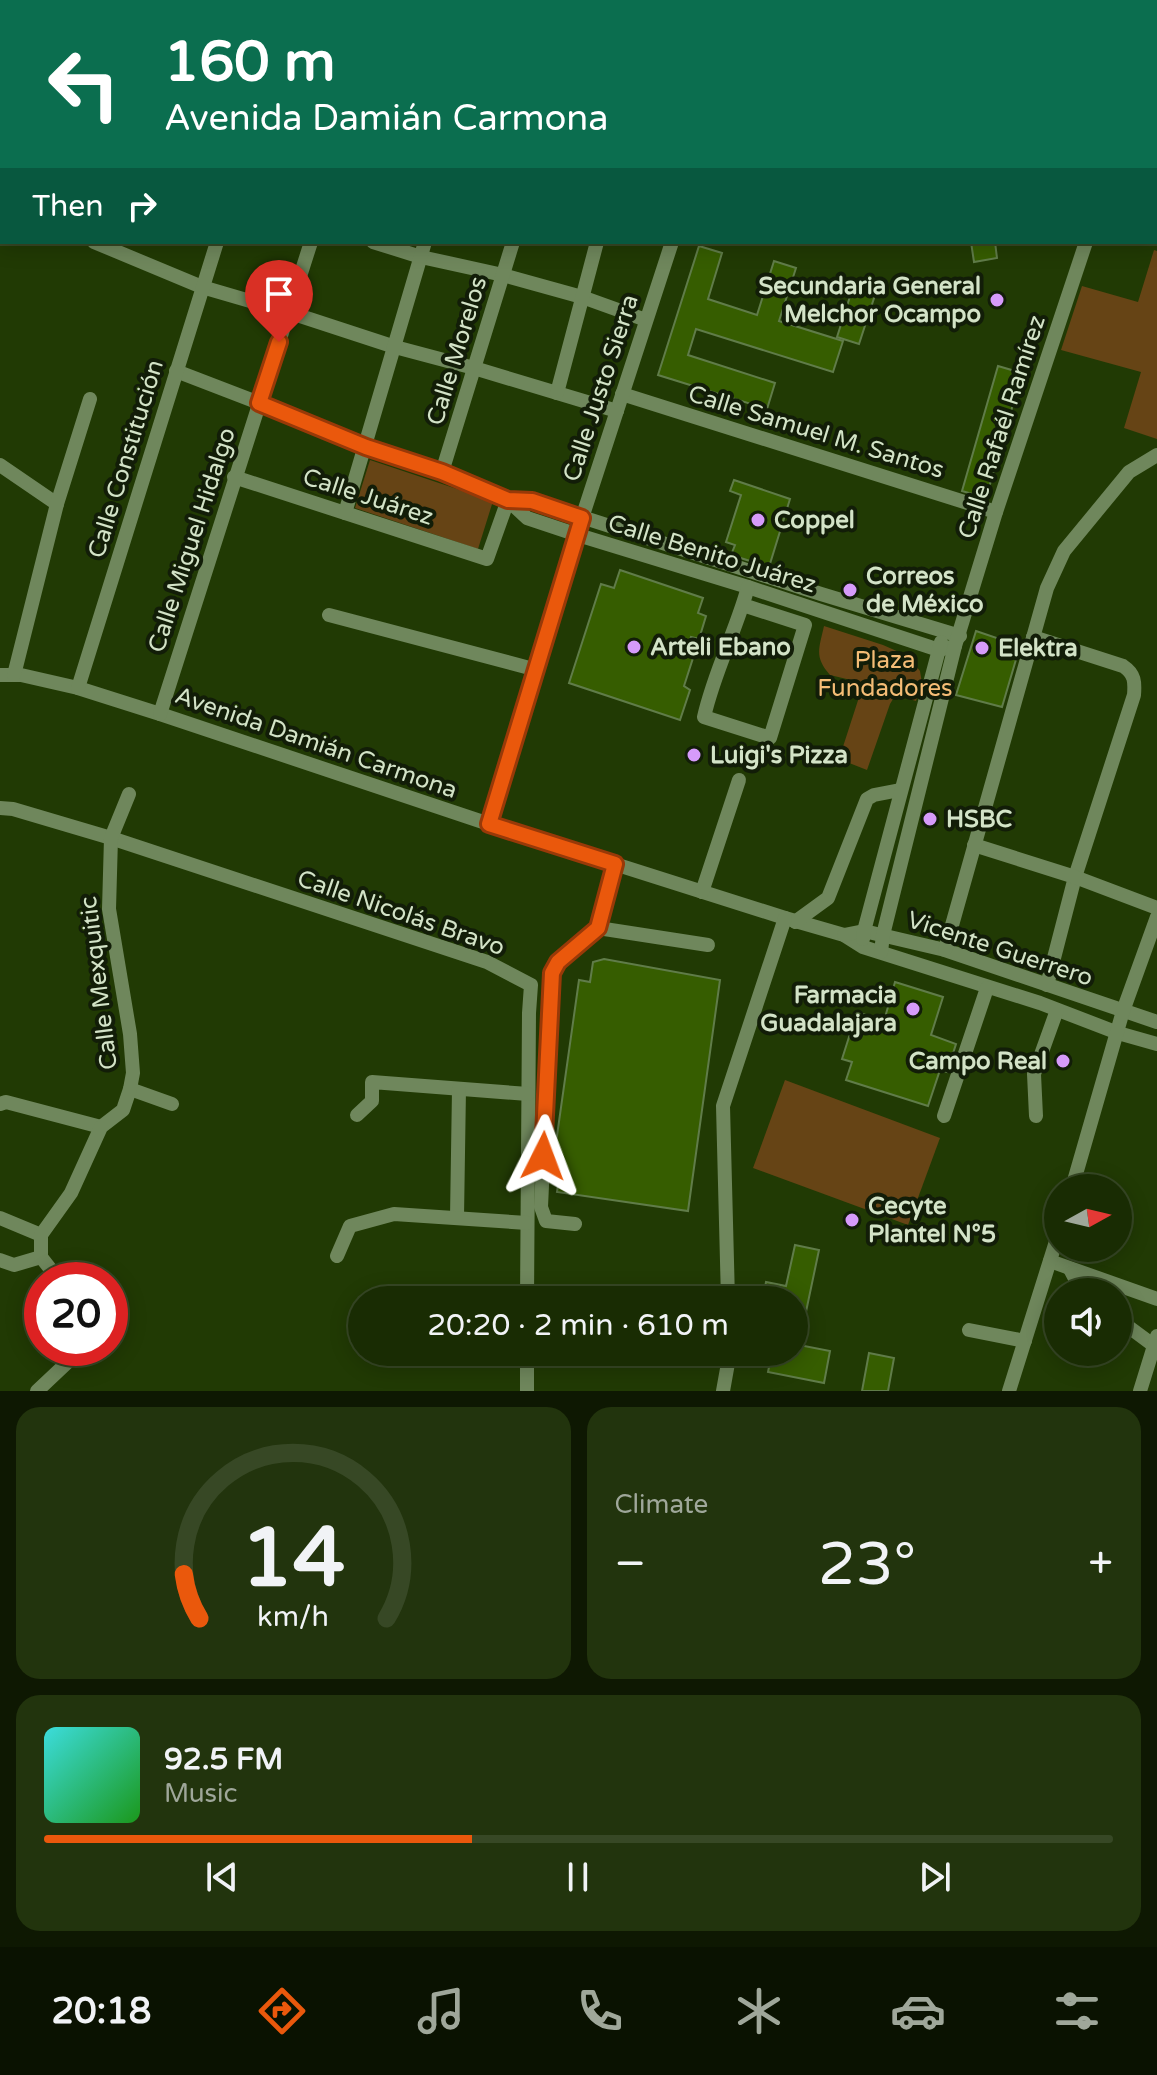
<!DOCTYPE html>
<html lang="en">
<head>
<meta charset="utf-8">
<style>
  :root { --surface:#192c03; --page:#22340d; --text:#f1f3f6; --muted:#9fa79a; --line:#374825; --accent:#ea580c }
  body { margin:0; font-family:"Varela Round",sans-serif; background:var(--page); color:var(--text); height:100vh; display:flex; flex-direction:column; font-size:30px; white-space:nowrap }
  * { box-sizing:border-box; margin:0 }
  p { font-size:26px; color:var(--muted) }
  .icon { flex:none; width:44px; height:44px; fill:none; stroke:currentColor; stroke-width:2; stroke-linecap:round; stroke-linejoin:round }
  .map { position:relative; height:1391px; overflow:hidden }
  .panel { display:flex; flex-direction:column; gap:16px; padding:16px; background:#0e1802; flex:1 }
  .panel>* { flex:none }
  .top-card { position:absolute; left:0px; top:0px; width:1158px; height:244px; box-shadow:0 4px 20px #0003,0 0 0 2px var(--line); background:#0b6e4f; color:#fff; overflow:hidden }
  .needle { width:52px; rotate:82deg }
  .tools { position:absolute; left:1044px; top:1174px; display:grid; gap:16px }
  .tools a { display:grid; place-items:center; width:88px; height:88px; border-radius:50%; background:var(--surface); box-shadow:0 4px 20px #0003,0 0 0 2px var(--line); font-size:40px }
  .speed { position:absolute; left:24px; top:1262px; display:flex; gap:16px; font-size:40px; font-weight:700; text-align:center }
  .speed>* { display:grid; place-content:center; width:104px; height:104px; border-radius:50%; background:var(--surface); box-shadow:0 4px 20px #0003,0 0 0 2px var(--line); line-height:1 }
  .speed .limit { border:12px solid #d22; background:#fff; color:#111 }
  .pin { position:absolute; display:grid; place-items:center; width:68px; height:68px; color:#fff; margin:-82px -34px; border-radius:50% 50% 50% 0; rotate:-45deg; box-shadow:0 0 8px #0007 }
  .pin .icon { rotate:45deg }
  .me { position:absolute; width:88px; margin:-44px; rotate:3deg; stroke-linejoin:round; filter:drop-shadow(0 0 6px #0008) }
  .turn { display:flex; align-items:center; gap:28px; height:168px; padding:0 32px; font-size:36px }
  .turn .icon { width:104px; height:104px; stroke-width:2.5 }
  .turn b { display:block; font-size:56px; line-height:68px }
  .then { display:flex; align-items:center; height:76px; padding:0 32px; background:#0003; gap:16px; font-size:30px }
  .big { font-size:60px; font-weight:600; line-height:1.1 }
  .panel .card { flex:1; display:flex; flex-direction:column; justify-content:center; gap:12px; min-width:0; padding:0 28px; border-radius:24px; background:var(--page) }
  .panel .dial { align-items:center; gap:0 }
  .dial svg { height:208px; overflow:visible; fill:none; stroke:var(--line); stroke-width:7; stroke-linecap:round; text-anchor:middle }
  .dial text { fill:var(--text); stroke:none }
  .song { display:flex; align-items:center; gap:24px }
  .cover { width:96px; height:96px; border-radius:12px; background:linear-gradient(135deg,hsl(180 70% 55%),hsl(120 70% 35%)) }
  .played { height:8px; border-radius:4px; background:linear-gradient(90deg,var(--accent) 40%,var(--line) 40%) }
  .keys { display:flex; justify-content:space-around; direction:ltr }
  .heat { display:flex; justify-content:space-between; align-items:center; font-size:44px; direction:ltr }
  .panel .tiles { flex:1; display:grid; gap:16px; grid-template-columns:1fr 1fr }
  .card:last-child { grid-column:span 2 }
  .trip { position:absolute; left:348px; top:1286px; width:460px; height:80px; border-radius:40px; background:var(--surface); box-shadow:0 4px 20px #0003,0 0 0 2px var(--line); font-weight:600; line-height:80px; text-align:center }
  .menu { display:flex; height:128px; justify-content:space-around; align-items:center; background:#0a1201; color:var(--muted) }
  .menu .icon { width:56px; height:56px }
  .menu .selected { color:var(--accent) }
  .menu b { font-size:36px; color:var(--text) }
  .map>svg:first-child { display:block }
  .green { fill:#664415 }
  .building { fill:#365d00; stroke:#607c49; stroke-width:2 }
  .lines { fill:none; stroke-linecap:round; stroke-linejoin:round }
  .minor { stroke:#6f875c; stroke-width:14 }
  .route-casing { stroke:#983908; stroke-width:20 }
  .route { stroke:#ea580c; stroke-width:14 }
  .poi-dot { fill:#d69bfa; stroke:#121d08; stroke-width:3 }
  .labels { text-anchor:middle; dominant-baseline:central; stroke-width:8; stroke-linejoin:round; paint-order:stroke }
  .poi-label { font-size:24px; font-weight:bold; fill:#d3e3c7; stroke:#121d08; text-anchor:start }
  .street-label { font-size:24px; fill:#d3e3c7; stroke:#121d08 }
  .park-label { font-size:24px; fill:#f5bd76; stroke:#121d08 }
</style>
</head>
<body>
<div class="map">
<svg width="1157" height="1391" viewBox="0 0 1157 1391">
  <rect width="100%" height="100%" fill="#213a04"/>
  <g class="green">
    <polygon points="1154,250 1157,251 1157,439 1124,428 1141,372 1061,350 1082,286 1138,302"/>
    <polygon points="370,460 493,501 478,549 355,508"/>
    <path d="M824,626l59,19 25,11 12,15 2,12 -6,18 -17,-5 -6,3 -3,5 -23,66 -28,-11 23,-71 -3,-6 -29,-7c-16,-18 -11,-26 -6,-49z"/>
    <polygon points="785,1080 940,1138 908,1225 753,1168"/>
  </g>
  <g class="building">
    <polygon points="971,242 995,242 997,258 974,262"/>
    <polygon points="699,246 722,253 708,299 757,315 774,261 796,268 779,321 843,341 833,372 696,329 688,355 775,383 767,409 658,375"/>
    <polygon points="854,284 876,292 859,344 837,337"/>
    <polygon points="998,366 1022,373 986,498 962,491"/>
    <polygon points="734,480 790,499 769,567 731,555 735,545 726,542 741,495 730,491"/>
    <polygon points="620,570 703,598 698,613 706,616 699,639 691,637 685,655 693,658 684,686 690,690 680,720 569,683 601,584 614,588"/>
    <polygon points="976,631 1020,646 1002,707 956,695"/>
    <polygon points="604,959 720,980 688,1211 557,1192 561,1166 553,1164 579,980 590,982 593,962"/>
    <polygon points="895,982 943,997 931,1035 956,1044 947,1072 940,1070 928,1106 846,1080 852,1062 842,1059 857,1012 884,1021"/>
    <polygon points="795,1245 819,1250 799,1345 830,1351 824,1383 768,1372 772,1352 794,1352 794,1300 772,1300 763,1298 766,1282 786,1286"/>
    <polygon points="869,1353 894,1358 888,1391 862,1391"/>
  </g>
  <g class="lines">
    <g class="minor">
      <polyline points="105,0 115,2"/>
      <polyline points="1065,0 1066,2"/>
      <polyline points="187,2 187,0"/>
      <polyline points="291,2 291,0"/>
      <polyline points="389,2 390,0"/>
      <polyline points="495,2 495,0"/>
      <polyline points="588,2 588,0"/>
      <polyline points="663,2 664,0"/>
      <polyline points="808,2 808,0"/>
      <polyline points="1138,2 1140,0"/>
      <polyline points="1156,33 1157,31"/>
      <polyline points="1156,60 1157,60"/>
      <polyline points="1156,138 1157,135"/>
      <polyline points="0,143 2,143"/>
      <polyline points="0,219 2,219"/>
      <polyline points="1156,222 1157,222"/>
      <polyline points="94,242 202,287 288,312 395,347 474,368 617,411"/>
      <polyline points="373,242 421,257 503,275 582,297 646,320"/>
      <polyline points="176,371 259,403 366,447 442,472 508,500 527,518 578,535 748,587 939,650 955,646"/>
      <polyline points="557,393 597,242"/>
      <polyline points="622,394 996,512"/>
      <polyline points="0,465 57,504"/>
      <polyline points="442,472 513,242"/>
      <polyline points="234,477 487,559 508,500"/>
      <polyline points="508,500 532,501 821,594 960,636"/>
      <polyline points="345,513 425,242"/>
      <path d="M743,605l62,20 -35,113 -66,-21c10,-45 32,-86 44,-130"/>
      <polyline points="329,615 537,670"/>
      <path d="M1033,637l90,29c12,8 12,16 11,29l-59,182 -28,108"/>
      <polyline points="0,675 21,675 78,688 160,714 489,824 785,918 844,935 863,947 1040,1003 1118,1033 1157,1044"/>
      <polyline points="14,675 57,504 90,399"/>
      <polyline points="78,688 217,242"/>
      <polyline points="160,714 311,242"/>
      <polyline points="0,808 13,809 111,838 487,962 531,985 529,1013 527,1300"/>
      <polyline points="489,824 582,518 672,242"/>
      <polyline points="974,845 1075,877 1157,908"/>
      <polyline points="702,892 739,780"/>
      <polyline points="795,922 828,898 867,799 874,795 900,790"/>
      <polyline points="598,928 708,945"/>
      <polyline points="844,935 864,931 945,950 1157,1022"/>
      <polyline points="863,939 864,931 941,642"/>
      <polyline points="945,950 1047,588 1064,551 1129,472 1157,455"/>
      <polyline points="881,952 883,935 955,646 996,512 1086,242"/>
      <polyline points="130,1089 172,1104"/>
      <polyline points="0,1104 6,1102 101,1127"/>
      <polyline points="357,1115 372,1101 372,1082 528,1094"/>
      <polyline points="944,1116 987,988"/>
      <polyline points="1036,1116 1034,1074 1057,1010"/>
      <polyline points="1072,1188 1123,1011 1157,917"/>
      <polyline points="457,1217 459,1089"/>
      <polyline points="0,1218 41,1235"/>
      <polyline points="575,1224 546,1221 541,1207 552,973 558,962 598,928 615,864"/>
      <polyline points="337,1256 350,1226 394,1214 527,1223"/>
      <polyline points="0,1260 14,1265 41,1257"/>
      <polyline points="1050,1261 1157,1299"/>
      <polyline points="1070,1269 1082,1292"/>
      <polyline points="59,1280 41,1257 41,1235 71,1193 101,1127 123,1110 130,1089 133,1073 130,1034 109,909 111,838 129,794"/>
      <polyline points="728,1300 723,1106 785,918"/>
      <polyline points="1118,1319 1153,1345"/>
      <polyline points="969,1330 1025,1341"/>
      <polyline points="37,1391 71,1359 75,1348"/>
      <polyline points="527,1391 527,1352"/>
      <polyline points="723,1391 730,1352"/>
      <polyline points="1009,1391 1058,1235"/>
      <polyline points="1140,1391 1157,1336"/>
    </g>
  </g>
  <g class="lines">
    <g class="route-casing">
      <polyline id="route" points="279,342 259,403 366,447 442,472 508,500 532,501 582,518 489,824 615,864 598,928 558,962 552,973 543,1156"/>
    </g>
    <use href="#route" class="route"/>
  </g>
  <g class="poi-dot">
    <circle cx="997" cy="300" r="8"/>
    <circle cx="758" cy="520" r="8"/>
    <circle cx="850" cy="590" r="8"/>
    <circle cx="634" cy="647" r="8"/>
    <circle cx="982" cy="648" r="8"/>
    <circle cx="694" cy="755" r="8"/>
    <circle cx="930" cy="819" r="8"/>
    <circle cx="913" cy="1009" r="8"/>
    <circle cx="1063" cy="1061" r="8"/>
    <circle cx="852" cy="1220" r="8"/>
  </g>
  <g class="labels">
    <g class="poi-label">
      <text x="981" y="286" text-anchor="end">Secundaria General<tspan x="981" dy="28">Melchor Ocampo</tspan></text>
      <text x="774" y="520">Coppel</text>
      <text x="866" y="576">Correos<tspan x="866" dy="28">de México</tspan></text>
      <text x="650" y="647">Arteli Ebano</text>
      <text x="998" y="648">Elektra</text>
      <text x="710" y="755">Luigi's Pizza</text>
      <text x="946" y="819">HSBC</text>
      <text x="897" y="995" text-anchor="end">Farmacia<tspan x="897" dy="28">Guadalajara</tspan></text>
      <text x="1047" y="1061" text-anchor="end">Campo Real</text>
      <text x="868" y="1206">Cecyte<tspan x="868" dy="28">Plantel N°5</tspan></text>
    </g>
    <g class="street-label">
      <text transform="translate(457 351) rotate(-73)">Calle Morelos</text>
      <text transform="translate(601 388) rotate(-72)">Calle Justo Sierra</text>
      <text transform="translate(1002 427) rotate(-72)">Calle Rafaél Ramírez</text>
      <text transform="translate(816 432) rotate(17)">Calle Samuel M. Santos</text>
      <text transform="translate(126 459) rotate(-73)">Calle Constitución</text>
      <text transform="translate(368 497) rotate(18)">Calle Juárez</text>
      <text transform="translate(192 540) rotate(-72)">Calle Miguel Hidalgo</text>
      <text transform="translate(712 554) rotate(17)">Calle Benito Juárez</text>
      <text transform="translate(316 743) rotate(19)">Avenida Damián Carmona</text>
      <text transform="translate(401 913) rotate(19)">Calle Nicolás Bravo</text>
      <text transform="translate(1000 949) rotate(18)">Vicente Guerrero</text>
      <text transform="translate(99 983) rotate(-97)">Calle Mexquitic</text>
    </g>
    <g class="park-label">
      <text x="885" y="660">Plaza<tspan x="885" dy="28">Fundadores</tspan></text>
    </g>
  </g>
</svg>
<div class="tools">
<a><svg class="needle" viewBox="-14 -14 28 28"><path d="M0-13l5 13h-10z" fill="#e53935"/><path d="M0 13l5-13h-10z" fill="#9fa79a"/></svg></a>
<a><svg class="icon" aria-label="sound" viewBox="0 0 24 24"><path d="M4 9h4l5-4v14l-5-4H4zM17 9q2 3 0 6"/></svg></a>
</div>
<div class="speed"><div class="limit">20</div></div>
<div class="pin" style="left:279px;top:342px;background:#d93025"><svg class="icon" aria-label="arrive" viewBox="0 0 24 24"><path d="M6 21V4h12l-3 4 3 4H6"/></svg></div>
<svg class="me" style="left:543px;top:1156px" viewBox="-20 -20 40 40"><path d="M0-17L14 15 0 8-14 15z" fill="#ea580c" stroke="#fff" stroke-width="4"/></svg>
<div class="trip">20:20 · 2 min · 610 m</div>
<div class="top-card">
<div class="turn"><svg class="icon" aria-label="left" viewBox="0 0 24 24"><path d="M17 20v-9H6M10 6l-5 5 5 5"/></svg><div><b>160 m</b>Avenida Damián Carmona</div></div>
<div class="then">Then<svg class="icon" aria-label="right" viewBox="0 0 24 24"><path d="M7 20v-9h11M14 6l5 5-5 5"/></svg></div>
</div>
</div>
<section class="panel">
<div class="tiles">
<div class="card dial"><svg viewBox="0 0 100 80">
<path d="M14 69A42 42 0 1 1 86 69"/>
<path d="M14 69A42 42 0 0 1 8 52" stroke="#ea580c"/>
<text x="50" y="56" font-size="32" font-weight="700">14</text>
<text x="50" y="72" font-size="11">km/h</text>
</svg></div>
<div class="card"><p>Climate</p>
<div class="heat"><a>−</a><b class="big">23°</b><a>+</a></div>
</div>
<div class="card">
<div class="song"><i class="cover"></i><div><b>92.5 FM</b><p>Music</p></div></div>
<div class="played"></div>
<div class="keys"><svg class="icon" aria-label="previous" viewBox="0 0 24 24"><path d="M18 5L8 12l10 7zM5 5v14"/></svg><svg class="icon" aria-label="pause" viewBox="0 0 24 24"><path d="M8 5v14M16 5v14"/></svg><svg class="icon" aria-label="next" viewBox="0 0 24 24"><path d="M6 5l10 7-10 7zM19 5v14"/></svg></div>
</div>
</div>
</section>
<nav class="menu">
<b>20:18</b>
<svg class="icon selected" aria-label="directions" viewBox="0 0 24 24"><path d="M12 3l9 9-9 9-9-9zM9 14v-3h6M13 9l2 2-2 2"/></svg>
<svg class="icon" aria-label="music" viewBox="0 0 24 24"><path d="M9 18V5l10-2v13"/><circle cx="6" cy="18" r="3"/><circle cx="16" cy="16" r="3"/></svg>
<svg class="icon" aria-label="phone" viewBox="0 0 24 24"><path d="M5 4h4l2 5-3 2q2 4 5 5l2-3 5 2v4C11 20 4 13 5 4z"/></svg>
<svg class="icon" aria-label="climate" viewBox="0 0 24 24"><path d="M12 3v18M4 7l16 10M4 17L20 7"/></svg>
<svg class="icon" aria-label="car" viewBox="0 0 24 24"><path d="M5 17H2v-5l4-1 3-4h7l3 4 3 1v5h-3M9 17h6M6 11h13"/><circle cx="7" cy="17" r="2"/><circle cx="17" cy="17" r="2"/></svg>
<svg class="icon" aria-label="filters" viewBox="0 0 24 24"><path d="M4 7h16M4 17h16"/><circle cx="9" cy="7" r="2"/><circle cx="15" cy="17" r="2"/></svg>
</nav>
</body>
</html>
